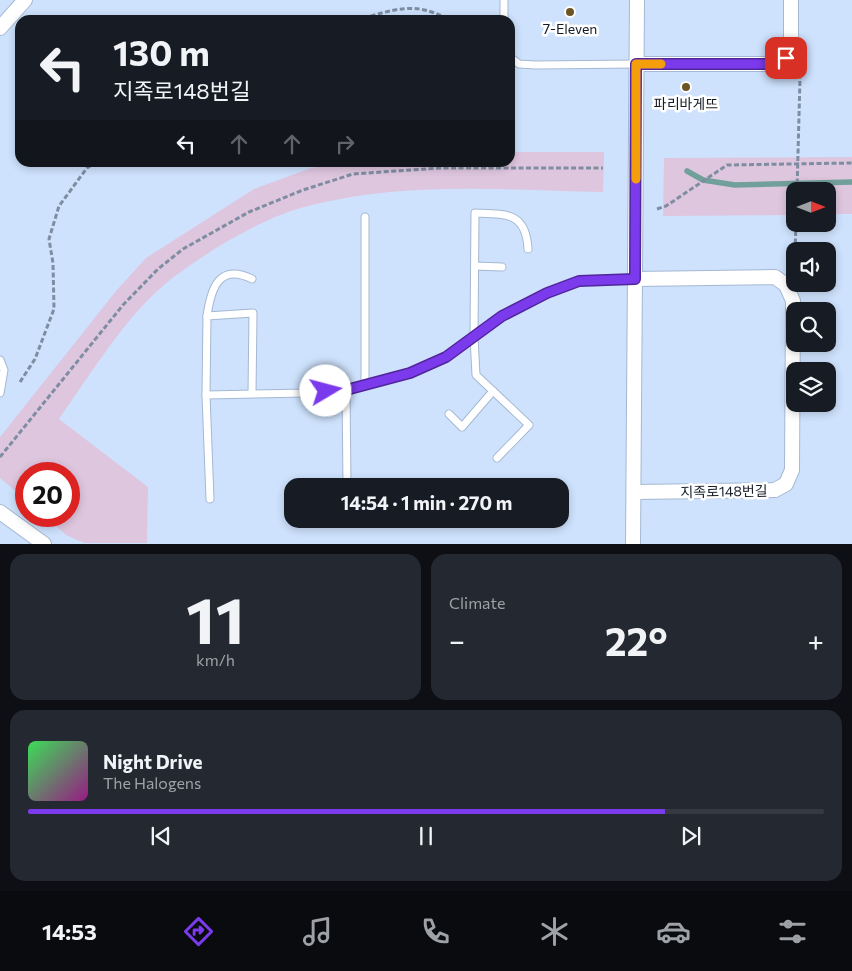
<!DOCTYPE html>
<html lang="en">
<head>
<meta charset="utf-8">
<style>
  :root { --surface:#171b24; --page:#242831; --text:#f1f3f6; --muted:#9ea1a6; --line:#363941; --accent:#7c3aed }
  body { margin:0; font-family:Commissioner,"Noto Sans KR",sans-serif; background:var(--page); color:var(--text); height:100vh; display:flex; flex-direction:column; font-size:19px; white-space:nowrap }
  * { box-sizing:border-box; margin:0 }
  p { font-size:16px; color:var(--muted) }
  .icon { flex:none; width:28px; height:28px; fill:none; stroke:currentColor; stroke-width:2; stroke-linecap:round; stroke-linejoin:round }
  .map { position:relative; height:544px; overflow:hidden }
  .panel { display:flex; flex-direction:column; gap:10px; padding:10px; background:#0d0f14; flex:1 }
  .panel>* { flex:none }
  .hud { position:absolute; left:15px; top:15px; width:500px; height:152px; border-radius:15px; box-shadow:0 2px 8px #0003; background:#171b24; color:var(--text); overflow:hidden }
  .needle { width:32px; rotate:90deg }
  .buttons { position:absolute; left:786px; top:182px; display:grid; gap:10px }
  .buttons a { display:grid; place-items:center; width:50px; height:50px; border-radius:10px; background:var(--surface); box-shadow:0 2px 8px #0003; font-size:25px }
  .speed { position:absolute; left:15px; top:462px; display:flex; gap:10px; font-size:25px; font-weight:700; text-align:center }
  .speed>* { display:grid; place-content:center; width:65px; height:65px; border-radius:50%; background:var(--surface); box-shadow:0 2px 8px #0003; line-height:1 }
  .speed .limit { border:8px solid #d22; background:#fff; color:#111 }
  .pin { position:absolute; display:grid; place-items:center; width:42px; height:42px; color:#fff; margin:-21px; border-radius:10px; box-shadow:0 2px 8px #0006 }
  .me { position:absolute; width:55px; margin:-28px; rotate:82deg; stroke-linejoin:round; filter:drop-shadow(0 0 4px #0008) }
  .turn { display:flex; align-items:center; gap:18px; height:105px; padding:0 15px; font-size:22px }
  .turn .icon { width:65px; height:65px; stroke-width:2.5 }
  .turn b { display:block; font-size:35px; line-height:42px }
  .lanes { display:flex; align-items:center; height:48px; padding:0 15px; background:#0003; justify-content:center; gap:25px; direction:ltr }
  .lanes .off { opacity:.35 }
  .big { font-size:38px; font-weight:700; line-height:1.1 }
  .panel .tile { flex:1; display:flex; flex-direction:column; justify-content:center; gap:8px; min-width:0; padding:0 18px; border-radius:15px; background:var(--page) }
  .panel .dial { align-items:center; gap:0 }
  .dial b { font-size:65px; line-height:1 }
  .song { display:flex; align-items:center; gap:15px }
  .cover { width:60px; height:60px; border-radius:8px; background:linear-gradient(135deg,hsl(130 70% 55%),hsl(310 70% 35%)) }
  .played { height:5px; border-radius:2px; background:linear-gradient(90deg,var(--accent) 80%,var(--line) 80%) }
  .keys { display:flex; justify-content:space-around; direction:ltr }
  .heat { display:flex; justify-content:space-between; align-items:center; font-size:28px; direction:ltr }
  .panel .tiles { flex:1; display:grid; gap:10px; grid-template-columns:1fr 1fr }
  .tile:last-child { grid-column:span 2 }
  .trip { position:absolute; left:284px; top:478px; width:285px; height:50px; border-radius:15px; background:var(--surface); box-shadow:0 2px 8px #0003; font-weight:700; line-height:50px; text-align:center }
  .tabs { display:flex; height:80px; justify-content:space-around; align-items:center; background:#090b0e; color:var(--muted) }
  .tabs .icon { width:35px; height:35px }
  .tabs .on { color:var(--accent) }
  .tabs b { font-size:22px; color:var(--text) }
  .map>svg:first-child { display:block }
  .green { fill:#dec6df }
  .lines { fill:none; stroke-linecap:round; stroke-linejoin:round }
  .stream { stroke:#719f9a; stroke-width:5.5 }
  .lane-casing { stroke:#a5b8d2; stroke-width:9 }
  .street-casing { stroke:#a5b8d2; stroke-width:16 }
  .path { stroke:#7f8da1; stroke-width:3; stroke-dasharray:5 2.5; stroke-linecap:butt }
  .lane { stroke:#fff; stroke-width:7 }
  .street { stroke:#fff; stroke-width:14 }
  .route-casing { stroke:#51269a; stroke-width:12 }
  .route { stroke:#7c3aed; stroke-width:9 }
  .slow { stroke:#f59e0b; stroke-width:9 }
  .poi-dot { fill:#6b5524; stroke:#fff; stroke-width:2 }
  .labels { text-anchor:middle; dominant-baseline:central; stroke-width:5; stroke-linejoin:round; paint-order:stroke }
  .poi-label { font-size:14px; fill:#151c26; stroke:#fff }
  .street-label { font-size:14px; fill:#151c26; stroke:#fff }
</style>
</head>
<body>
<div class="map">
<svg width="852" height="544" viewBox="0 0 852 544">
  <rect width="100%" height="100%" fill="#cee2fd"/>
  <g class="green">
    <path d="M510,152h94l-1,40c-96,-2 -196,-11 -291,13 -34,8 -66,25 -96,43 -21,14 -42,27 -61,45 -35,33 -68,86 -96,126l89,68 -1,56h-63l-18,-8 -21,-19h24v-42h-43v26l-26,-22v-41l116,-146 30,-33 108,-69 57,-21 32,-5 167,-1z"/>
    <polygon points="852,157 852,214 828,214 828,191 795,191 795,215 663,216 664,158"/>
  </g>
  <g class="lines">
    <polyline class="stream" points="687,171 703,180 735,185 852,182"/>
    <g class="lane-casing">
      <g id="lane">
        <polyline points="504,20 504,0"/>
        <polyline points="510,57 519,64 536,65 636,64"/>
        <polyline points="365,217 365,384"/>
        <polyline points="475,266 502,267"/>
        <path d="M207,316c4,-28 12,-53 45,-37"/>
        <polyline points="0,360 4,370 0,393"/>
        <polyline points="346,389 347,486"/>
        <path d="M493,391l-17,-16 -2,-38 1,-124c31,1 51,-1 53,36"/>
        <polyline points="206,395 307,393 346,389 410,373 445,357 502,316 547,293 579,281 635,279"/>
        <polyline points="449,414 462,427 493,391 529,425 497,458"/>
        <polyline points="210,499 206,395 207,316 253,313 252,393"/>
      </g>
    </g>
    <g class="street-casing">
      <g id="street">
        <polyline points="0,28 25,0"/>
        <polyline points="636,64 774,64 786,58 791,45 791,0"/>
        <polyline points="634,492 775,490 786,484 792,470 793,301 786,285 775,277 635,279"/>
        <polyline points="0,512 44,544"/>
        <polyline points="633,544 637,0"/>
      </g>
    </g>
    <g class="path">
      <path d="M356,20c39,-10 57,-20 94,0"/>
      <polyline points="797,191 800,78"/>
      <polyline points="657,209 666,206 727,165 852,163"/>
      <polyline points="795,251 796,224"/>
      <polyline points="20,382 35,359 54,309 53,263 49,239 59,206 87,168 96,162"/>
      <polyline points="0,457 123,305 158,269 183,249 249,212 303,190 353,174 439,168 603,168"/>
    </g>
    <use href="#lane" class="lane"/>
    <use href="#street" class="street"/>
  </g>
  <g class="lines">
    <g class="route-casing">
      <polyline id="route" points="326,391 346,390 410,373 446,357 502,316 547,293 579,281 635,279 636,64 774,64 786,58"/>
    </g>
    <use href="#route" class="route"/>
    <polyline class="slow" points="636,179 636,64 661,64"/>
  </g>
  <g class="poi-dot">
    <circle cx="570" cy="12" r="5"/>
    <circle cx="686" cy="87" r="5"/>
  </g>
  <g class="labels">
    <g class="poi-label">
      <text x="570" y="28">7-Eleven</text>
      <text x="686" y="103">파리바게뜨</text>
    </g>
    <g class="street-label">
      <text transform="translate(724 491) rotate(-1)">지족로148번길</text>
    </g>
  </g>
</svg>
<div class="buttons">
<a><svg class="needle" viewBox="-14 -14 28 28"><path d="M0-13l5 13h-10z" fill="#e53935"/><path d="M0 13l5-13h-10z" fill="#9ea1a6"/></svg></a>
<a><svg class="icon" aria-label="sound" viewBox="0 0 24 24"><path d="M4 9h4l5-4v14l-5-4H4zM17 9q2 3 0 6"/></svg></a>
<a><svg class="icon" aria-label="search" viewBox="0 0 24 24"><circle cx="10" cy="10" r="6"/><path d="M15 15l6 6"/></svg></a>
<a><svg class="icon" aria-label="layers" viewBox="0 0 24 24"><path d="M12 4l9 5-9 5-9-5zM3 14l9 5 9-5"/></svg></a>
</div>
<div class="speed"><div class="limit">20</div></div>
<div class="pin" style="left:786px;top:58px;background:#d93025"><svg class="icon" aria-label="arrive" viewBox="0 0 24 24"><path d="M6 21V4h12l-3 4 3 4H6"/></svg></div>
<svg class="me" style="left:326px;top:391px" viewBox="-20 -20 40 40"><circle r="19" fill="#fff"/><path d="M0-13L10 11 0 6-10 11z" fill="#7c3aed"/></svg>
<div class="trip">14:54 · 1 min · 270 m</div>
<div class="hud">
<div class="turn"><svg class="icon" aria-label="left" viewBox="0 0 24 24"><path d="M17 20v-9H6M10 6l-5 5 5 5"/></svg><div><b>130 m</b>지족로148번길</div></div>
<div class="lanes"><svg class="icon" aria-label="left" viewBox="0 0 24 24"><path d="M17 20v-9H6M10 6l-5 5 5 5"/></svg><svg class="icon off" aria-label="ahead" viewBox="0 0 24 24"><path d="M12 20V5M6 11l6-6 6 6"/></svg><svg class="icon off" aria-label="ahead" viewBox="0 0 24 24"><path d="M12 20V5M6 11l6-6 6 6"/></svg><svg class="icon off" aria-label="right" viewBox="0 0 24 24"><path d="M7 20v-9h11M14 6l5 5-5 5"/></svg></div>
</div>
</div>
<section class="panel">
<div class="tiles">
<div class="tile dial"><b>11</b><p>km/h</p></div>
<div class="tile"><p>Climate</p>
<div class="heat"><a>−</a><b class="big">22°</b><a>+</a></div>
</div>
<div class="tile">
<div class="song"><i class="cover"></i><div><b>Night Drive</b><p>The Halogens</p></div></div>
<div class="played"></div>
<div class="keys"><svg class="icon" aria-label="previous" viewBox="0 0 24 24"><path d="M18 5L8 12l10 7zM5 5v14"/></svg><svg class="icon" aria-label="pause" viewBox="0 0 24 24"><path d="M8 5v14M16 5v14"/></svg><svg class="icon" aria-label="next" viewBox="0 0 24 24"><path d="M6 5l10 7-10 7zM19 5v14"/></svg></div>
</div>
</div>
</section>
<nav class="tabs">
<b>14:53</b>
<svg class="icon on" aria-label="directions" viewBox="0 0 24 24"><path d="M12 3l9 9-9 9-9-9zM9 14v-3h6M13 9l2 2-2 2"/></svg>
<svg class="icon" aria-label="music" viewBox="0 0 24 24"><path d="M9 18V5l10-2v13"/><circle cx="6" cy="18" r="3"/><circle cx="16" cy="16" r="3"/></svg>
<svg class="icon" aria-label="phone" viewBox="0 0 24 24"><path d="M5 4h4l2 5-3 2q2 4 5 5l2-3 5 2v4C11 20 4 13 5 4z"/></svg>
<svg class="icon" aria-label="climate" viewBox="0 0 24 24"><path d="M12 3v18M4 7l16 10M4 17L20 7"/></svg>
<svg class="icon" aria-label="car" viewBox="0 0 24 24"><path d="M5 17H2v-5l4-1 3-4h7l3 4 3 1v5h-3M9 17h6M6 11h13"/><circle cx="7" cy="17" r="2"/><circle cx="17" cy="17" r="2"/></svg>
<svg class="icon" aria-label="filters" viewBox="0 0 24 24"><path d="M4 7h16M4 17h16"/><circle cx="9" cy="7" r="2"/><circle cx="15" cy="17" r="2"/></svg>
</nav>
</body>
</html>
